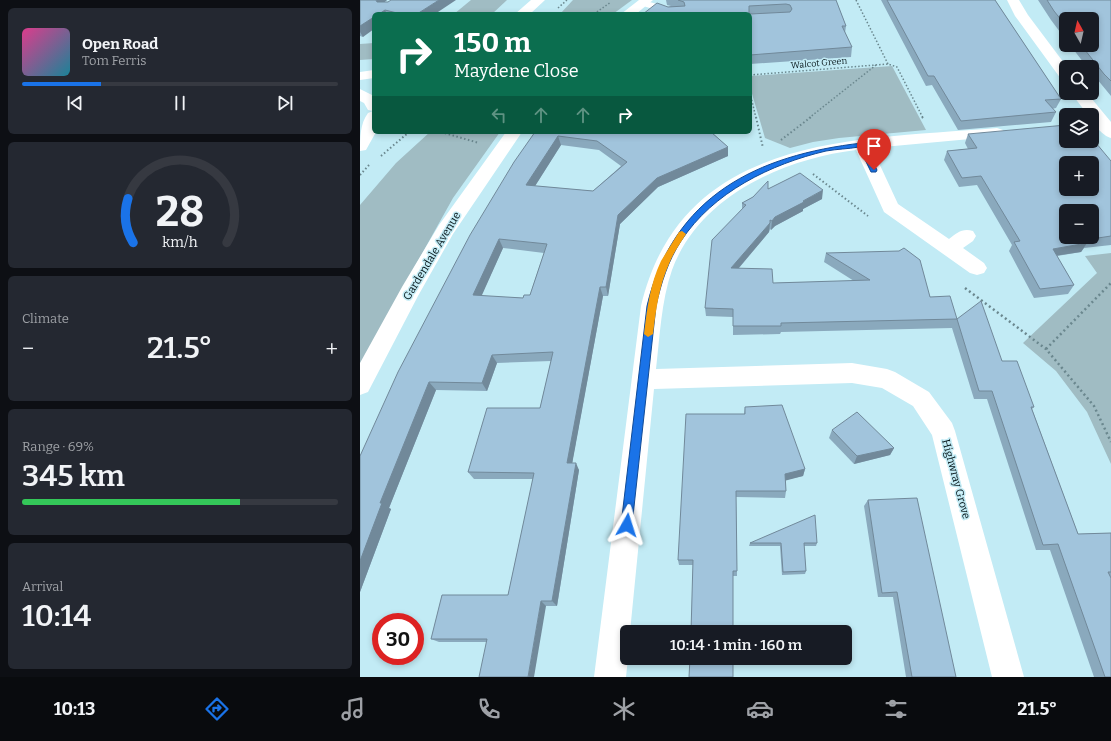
<!DOCTYPE html>
<html lang="en">
<head>
<meta charset="utf-8">
<style>
  :root { --surface:#171b24; --page:#242831; --text:#f1f3f6; --muted:#9ea1a6; --line:#363941; --accent:#1a73e8 }
  body { margin:0; font-family:Bitter,serif; background:var(--page); color:var(--text); height:100vh; display:flex; flex-direction:column; font-size:15px; white-space:nowrap }
  * { box-sizing:border-box; margin:0 }
  p { font-size:13px; color:var(--muted) }
  .icon { flex:none; width:22px; height:22px; fill:none; stroke:currentColor; stroke-width:2; stroke-linecap:round; stroke-linejoin:round }
  .map { position:relative; flex:1; overflow:hidden }
  .sheet { display:flex; flex-direction:column; gap:8px; padding:8px; background:#0d0f14; width:360px }
  .sheet>* { flex:none }
  .hud { position:absolute; left:12px; top:12px; width:380px; height:122px; border-radius:6px; box-shadow:0 2px 6px #0003; background:#0b6e4f; color:#fff; overflow:hidden }
  .needle { width:26px; rotate:352deg }
  .fabs { position:absolute; left:699px; top:12px; display:grid; gap:8px }
  .fabs a { display:grid; place-items:center; width:40px; height:40px; border-radius:6px; background:var(--surface); box-shadow:0 2px 6px #0003; font-size:20px }
  .speed { position:absolute; left:12px; top:613px; display:flex; gap:8px; font-size:20px; font-weight:700; text-align:center }
  .speed>* { display:grid; place-content:center; width:52px; height:52px; border-radius:50%; background:var(--surface); box-shadow:0 2px 6px #0003; line-height:1 }
  .speed .limit { border:6px solid #d22; background:#fff; color:#111 }
  .pin { position:absolute; display:grid; place-items:center; width:34px; height:34px; color:#fff; margin:-41px -17px; border-radius:50% 50% 50% 0; rotate:-45deg; box-shadow:0 0 4px #0007 }
  .pin .icon { rotate:45deg }
  .me { position:absolute; width:44px; margin:-22px; rotate:6deg; stroke-linejoin:round; filter:drop-shadow(0 0 3px #0008) }
  .turn { display:flex; align-items:center; gap:14px; height:84px; padding:0 16px; font-size:18px }
  .turn .icon { width:52px; height:52px; stroke-width:2.5 }
  .turn b { display:block; font-size:28px; line-height:34px }
  .lanes { display:flex; align-items:center; height:38px; padding:0 16px; background:#0003; justify-content:center; gap:20px; direction:ltr }
  .lanes .off { opacity:.35 }
  .big { font-size:30px; font-weight:600; line-height:1.1 }
  .sheet .tile { flex:1; display:flex; flex-direction:column; justify-content:center; gap:6px; min-width:0; padding:0 14px; border-radius:6px; background:var(--page) }
  .sheet .dial { align-items:center; gap:0 }
  .dial svg { height:104px; overflow:visible; fill:none; stroke:var(--line); stroke-width:7; stroke-linecap:round; text-anchor:middle }
  .dial text { fill:var(--text); stroke:none }
  .song { display:flex; align-items:center; gap:12px }
  .cover { width:48px; height:48px; border-radius:6px; background:linear-gradient(135deg,hsl(330 70% 55%),hsl(190 70% 35%)) }
  .played { height:4px; border-radius:2px; background:linear-gradient(90deg,var(--accent) 25%,var(--line) 25%) }
  .keys { display:flex; justify-content:space-around; direction:ltr }
  .heat { display:flex; justify-content:space-between; align-items:center; font-size:22px; direction:ltr }
  .charge { height:6px; border-radius:3px; background:linear-gradient(90deg,#34c759 69%,var(--line) 0) }
  .trip { position:absolute; left:260px; top:625px; width:232px; height:40px; border-radius:6px; background:var(--surface); box-shadow:0 2px 6px #0003; font-weight:600; line-height:40px; text-align:center }
  .dock { display:flex; height:64px; justify-content:space-around; align-items:center; background:#090b0e; color:var(--muted) }
  .dock .icon { width:28px; height:28px }
  .dock .selected { color:var(--accent) }
  .dock b { font-size:18px; color:var(--text) }
  main { display:flex; flex:1; min-height:0 }
  .map>svg:first-child { display:block }
  .green { fill:#a0bcc3 }
  .lines { fill:none; stroke-linecap:round; stroke-linejoin:round }
  .path-far2 { stroke:#6a878e; stroke-width:1.5; stroke-dasharray:1.5 2; stroke-linecap:butt }
  .path-far1 { stroke:#6a878e; stroke-width:2; stroke-dasharray:1.5 2.5; stroke-linecap:butt }
  .path { stroke:#6a878e; stroke-width:2.5; stroke-dasharray:2 3; stroke-linecap:butt }
  .service { fill:#fff; fill-rule:evenodd }
  .minor { fill:#fff; fill-rule:evenodd }
  .trunk { fill:#fff; fill-rule:evenodd }
  .wall { fill:#8aa9bd; fill-rule:evenodd }
  .shaded-wall { fill:#71899a }
  .building { fill:#a1c4dc; stroke:#71899a; fill-rule:evenodd }
  .route { fill:#1a73e8; stroke:#114b97 }
  .slow { fill:#f59e0b }
  .labels { text-anchor:middle; dominant-baseline:central; stroke-width:3; stroke-linejoin:round; paint-order:stroke }
  .far-street-label { font-size:9px; fill:#09181c; stroke:#c2ebf5 }
  .street-label { font-size:11px; fill:#09181c; stroke:#c2ebf5 }
</style>
</head>
<body>
<main>
<section class="sheet">
<div class="tile">
<div class="song"><i class="cover"></i><div><b>Open Road</b><p>Tom Ferris</p></div></div>
<div class="played"></div>
<div class="keys"><svg class="icon" aria-label="previous" viewBox="0 0 24 24"><path d="M18 5L8 12l10 7zM5 5v14"/></svg><svg class="icon" aria-label="pause" viewBox="0 0 24 24"><path d="M8 5v14M16 5v14"/></svg><svg class="icon" aria-label="next" viewBox="0 0 24 24"><path d="M6 5l10 7-10 7zM19 5v14"/></svg></div>
</div>
<div class="tile dial"><svg viewBox="0 0 100 80">
<path d="M14 69A42 42 0 1 1 86 69"/>
<path d="M14 69A42 42 0 0 1 10 35" stroke="#1a73e8"/>
<text x="50" y="56" font-size="32" font-weight="700">28</text>
<text x="50" y="72" font-size="11">km/h</text>
</svg></div>
<div class="tile"><p>Climate</p>
<div class="heat"><a>−</a><b class="big">21.5°</b><a>+</a></div>
</div>
<div class="tile"><p>Range · 69%</p><b class="big">345 km</b><div class="charge"></div></div>
<div class="tile"><p>Arrival</p><b class="big">10:14</b></div>
</section>
<div class="map">
<svg width="751" height="677" viewBox="0 0 751 677">
  <rect width="100%" height="100%" fill="#c2ebf5"/>
  <g class="green">
    <polygon points="111,0 147,0 132,14 94,14"/>
    <polygon points="213,0 272,0 253,14 200,14"/>
    <polygon points="14,43 14,59 0,60 0,44"/>
    <polygon points="532,66 566,130 479,138 453,142 430,148 405,138 390,87 390,76"/>
    <polygon points="70,132 140,132 93,198 44,286 0,371 0,205 36,163"/>
    <polygon points="751,253 751,464 727,412 696,371 663,343 737,273 725,256"/>
  </g>
  <g class="lines">
    <g class="path-far2">
      <polyline points="496,0 528,64"/>
      <polyline points="198,8 207,0"/>
      <polyline points="234,14 251,2"/>
      <polyline points="390,75 528,64 537,67 563,118"/>
      <polyline points="390,93 396,118"/>
      <polyline points="449,118 516,65"/>
    </g>
    <g class="path-far1">
      <polyline points="396,117 403,148"/>
      <polyline points="562,117 563,118"/>
      <polyline points="81,132 119,143"/>
      <polyline points="421,140 451,117"/>
      <polyline points="21,156 49,132"/>
      <polyline points="453,174 508,216"/>
      <polyline points="0,175 9,165"/>
    </g>
    <g class="path">
      <polyline points="605,288 686,349 734,406 751,442"/>
      <polyline points="686,349 751,283"/>
    </g>
    <polygon class="service" points="283,0 324,12 325,14 309,14 280,5 278,3"/>
    <g class="minor">
      <polygon points="279,0 293,0 276,14 261,14"/>
      <polygon points="647,0 659,0 668,15 707,67 706,80 701,79 655,16"/>
      <path d="M711,93h16l24,29v16c-8,-2 -19,-14 -19,-23h-4z"/>
      <path d="M637,128l6,2 2,3 -2,3 -131,12 26,56 51,35c8,-6 13,-11 24,-8l3,5 -3,5 -10,7 21,15 3,5 -3,5 -7,2 -7,-2 -86,-61 -28,-62c-73,9 -157,46 -184,120 -11,32 -12,66 -16,99l196,-6 35,6 8,3 34,20 23,31 3,8 69,246h-32l-60,-242 -19,-29 -31,-18 -30,-5 -198,6 -24,243h-3l1,26 -2,19h-32l47,-371c41,-173 215,-166 356,-178z"/>
      <polygon points="146,132 162,132 93,234 58,296 8,392 0,395 0,363 42,287 79,225"/>
    </g>
    <g class="trunk">
      <polygon points="171,0 185,0 170,14 155,14"/>
      <polygon points="14,70 14,78 0,80 0,72"/>
      <path d="M0,89l14,7v36h2l-10,18 -6,1c0,-14 0,-27 8,-38l5,-2 -5,-1 -4,-7 -4,-2z"/>
    </g>
  </g>
  <g class="wall">
    <polygon points="0,0 27,0 24,2 75,14 14,14 3,37 0,36"/>
    <polygon points="306,0 476,0 486,26 485,33 492,47 491,57 390,64 390,14 308,7 311,6 307,5"/>
    <polygon points="521,0 635,0 701,99 696,108 692,109 696,112 691,122 598,130 572,85 566,86"/>
    <polygon points="678,0 751,0 751,96 732,73 732,67 727,67 710,45 732,45 706,19 706,40 691,20"/>
    <path d="M175,132h191l-14,1 16,14v9l-70,31 -38,37 -12,72h-5l-31,167 7,7 -22,136h-11l-60,36h-47l-8,-3 77,-44 25,-116h-59l-6,-7 72,-64 11,-47 -54,2 -10,28 -51,-1 -47,118 2,1 -31,83v-136zM201,145l38,5 22,16 -28,25 -58,-5zM143,248l41,5 -14,42 -7,3 -42,-2z"/>
    <polygon points="608,134 723,144 751,161 751,245 724,248 721,252 697,256 714,285 708,294 674,298 649,251 652,245 617,185 599,187 584,160 587,151 608,149 605,143"/>
    <polygon points="408,189 462,199 443,209 443,211 415,226 411,230 410,229 409,232 379,268 413,283 494,281 464,262 466,253 570,297 597,319 642,361 674,407 672,409 718,534 751,533 751,677 734,677 690,550 676,550 627,399 614,399 592,328 421,332 420,334 373,335 373,317 346,316 345,308 382,209 382,203"/>
    <polygon points="385,407 445,469 443,476 425,480 426,491 425,498 376,497 377,576 373,576 333,565 319,565 318,560 384,414"/>
    <polygon points="472,430 534,448 530,455 494,464 469,438"/>
    <polygon points="508,500 596,677 546,677 533,597 518,597 504,506"/>
    <polygon points="390,543 457,543 456,546 444,546 446,571 445,574 422,575 420,546 389,546"/>
  </g>
  <g class="shaded-wall">
    <polygon points="16,0 27,0 20,6 17,2"/>
    <polygon points="79,0 96,0 75,14 57,14"/>
    <polygon points="25,10 27,14 19,14"/>
    <polygon points="14,17 14,29 3,37 0,32 0,26"/>
    <polygon points="198,136 201,145 170,194 166,185"/>
    <polygon points="368,147 368,156 298,187 260,224 248,296 246,287 258,215 297,178"/>
    <polygon points="463,190 462,199 443,209 443,211 415,226 411,230 412,221 415,217"/>
    <polygon points="410,223 409,232 371,277 371,268"/>
    <polygon points="139,239 143,248 118,304 113,295"/>
    <polygon points="727,243 721,252 687,257 693,249"/>
    <polygon points="240,287 243,296 211,470 207,463"/>
    <polygon points="132,355 137,363 127,391 122,383"/>
    <polygon points="69,382 76,390 29,508 31,509 0,592 0,561 20,503"/>
    <polygon points="534,448 530,455 494,464 497,456"/>
    <polygon points="216,463 219,470 197,606 192,601"/>
    <polygon points="445,469 443,476 424,481 425,474"/>
    <polygon points="181,601 186,606 174,677 168,677"/>
  </g>
  <g class="building">
    <polygon points="0,0 16,0 17,2 28,2 31,0 79,0 57,14 41,14 25,10 19,14 14,14 14,17 0,26"/>
    <polygon points="318,0 476,0 486,26 482,26 492,47 390,55 390,14 430,12 432,9 430,5 426,4 389,6 389,13 390,14 283,14 297,3 308,7 325,6 324,2"/>
    <polygon points="527,0 635,0 701,99 685,100 696,112 601,121 574,76 568,76"/>
    <polygon points="687,0 751,0 751,81 744,74 721,45 732,45 732,19 706,19 706,26 694,11"/>
    <path d="M706,125v16h14l3,3 13,-1 15,18v75l-26,4 2,3 -34,6 21,36 -34,4 -26,-47 6,-1 -39,-65 -19,2 -15,-27 30,-3 -9,-14zM706,163h26v26h-26zM706,211h26v26h-26z"/>
    <path d="M175,132h176l17,15 -71,31 -39,37 -12,72h-6l-33,176h9l-24,138h-11l-13,76h-49l8,-38h-56l11,-44h66l26,-122 -66,-1 19,-64h53l13,-56 -61,3 -10,28 -53,-1 -49,121h2l-22,58v-105l38,-84 72,-137 44,-73zM198,136l39,5 30,21 -34,29 -67,-6zM139,239l48,5 -17,51h-6l-1,3 -50,-3z"/>
    <polygon points="440,173 463,190 443,201 444,202 415,217 412,221 410,220 410,223 371,268 412,269 413,283 510,280 466,253 539,251 544,248 560,260 570,297 590,296 597,319 621,301 642,361 657,361 674,407 671,407 718,534 751,533 751,572 748,572 751,578 751,677 745,677 698,544 683,545 632,391 619,391 597,319 421,323 421,326 373,326 373,309 345,308 352,240 386,205 382,203 393,197 408,181 408,189"/>
    <polygon points="422,405 445,469 425,474 426,491 376,491 377,571 373,571 373,632 331,632 333,560 318,560 326,414 385,414 385,407"/>
    <polygon points="497,412 534,448 497,456 472,430"/>
    <polygon points="557,498 596,677 552,677 537,592 522,593 508,500"/>
    <polygon points="455,515 457,543 444,543 446,571 423,572 421,543 390,543"/>
    <polygon points="330,658 373,658 373,677 329,677"/>
  </g>
  <path class="route" d="M502,143l3,2 12,25 -1,2h-5l-12,-25c-11,2 -22,2 -33,4 -55,13 -113,41 -145,90 -13,20 -20,42 -25,65l-24,219 -1,4 -4,2 -4,-2 -2,-4 26,-219c26,-110 110,-151 215,-163z"/>
  <path class="slow" d="M322,231l4,3c-6,10 -13,19 -17,30 -10,22 -13,46 -16,70l-5,3 -4,-3c3,-25 6,-50 17,-73 6,-10 12,-19 18,-29z"/>
  <g class="labels">
    <g class="far-street-label">
      <text transform="translate(459 63) rotate(-5)">Walcot Green</text>
    </g>
    <g class="street-label">
      <text transform="translate(72 256) rotate(-59)">Gardendale Avenue</text>
      <text transform="translate(596 479) rotate(75)">Highwray Grove</text>
    </g>
  </g>
</svg>
<div class="fabs">
<a><svg class="needle" viewBox="-14 -14 28 28"><path d="M0-13l5 13h-10z" fill="#e53935"/><path d="M0 13l5-13h-10z" fill="#9ea1a6"/></svg></a>
<a><svg class="icon" aria-label="search" viewBox="0 0 24 24"><circle cx="10" cy="10" r="6"/><path d="M15 15l6 6"/></svg></a>
<a><svg class="icon" aria-label="layers" viewBox="0 0 24 24"><path d="M12 4l9 5-9 5-9-5zM3 14l9 5 9-5"/></svg></a>
<a>+</a>
<a>−</a>
</div>
<div class="speed"><div class="limit">30</div></div>
<div class="pin" style="left:514px;top:170px;background:#d93025"><svg class="icon" aria-label="arrive" viewBox="0 0 24 24"><path d="M6 21V4h12l-3 4 3 4H6"/></svg></div>
<svg class="me" style="left:267px;top:525px" viewBox="-20 -20 40 40"><path d="M0-17L14 15 0 8-14 15z" fill="#1a73e8" stroke="#fff" stroke-width="4"/></svg>
<div class="trip">10:14 · 1 min · 160 m</div>
<div class="hud">
<div class="turn"><svg class="icon" aria-label="right" viewBox="0 0 24 24"><path d="M7 20v-9h11M14 6l5 5-5 5"/></svg><div><b>150 m</b>Maydene Close</div></div>
<div class="lanes"><svg class="icon off" aria-label="left" viewBox="0 0 24 24"><path d="M17 20v-9H6M10 6l-5 5 5 5"/></svg><svg class="icon off" aria-label="ahead" viewBox="0 0 24 24"><path d="M12 20V5M6 11l6-6 6 6"/></svg><svg class="icon off" aria-label="ahead" viewBox="0 0 24 24"><path d="M12 20V5M6 11l6-6 6 6"/></svg><svg class="icon" aria-label="right" viewBox="0 0 24 24"><path d="M7 20v-9h11M14 6l5 5-5 5"/></svg></div>
</div>
</div>
</main>
<nav class="dock">
<b>10:13</b>
<svg class="icon selected" aria-label="directions" viewBox="0 0 24 24"><path d="M12 3l9 9-9 9-9-9zM9 14v-3h6M13 9l2 2-2 2"/></svg>
<svg class="icon" aria-label="music" viewBox="0 0 24 24"><path d="M9 18V5l10-2v13"/><circle cx="6" cy="18" r="3"/><circle cx="16" cy="16" r="3"/></svg>
<svg class="icon" aria-label="phone" viewBox="0 0 24 24"><path d="M5 4h4l2 5-3 2q2 4 5 5l2-3 5 2v4C11 20 4 13 5 4z"/></svg>
<svg class="icon" aria-label="climate" viewBox="0 0 24 24"><path d="M12 3v18M4 7l16 10M4 17L20 7"/></svg>
<svg class="icon" aria-label="car" viewBox="0 0 24 24"><path d="M5 17H2v-5l4-1 3-4h7l3 4 3 1v5h-3M9 17h6M6 11h13"/><circle cx="7" cy="17" r="2"/><circle cx="17" cy="17" r="2"/></svg>
<svg class="icon" aria-label="filters" viewBox="0 0 24 24"><path d="M4 7h16M4 17h16"/><circle cx="9" cy="7" r="2"/><circle cx="15" cy="17" r="2"/></svg>
<b>21.5°</b>
</nav>
</body>
</html>
